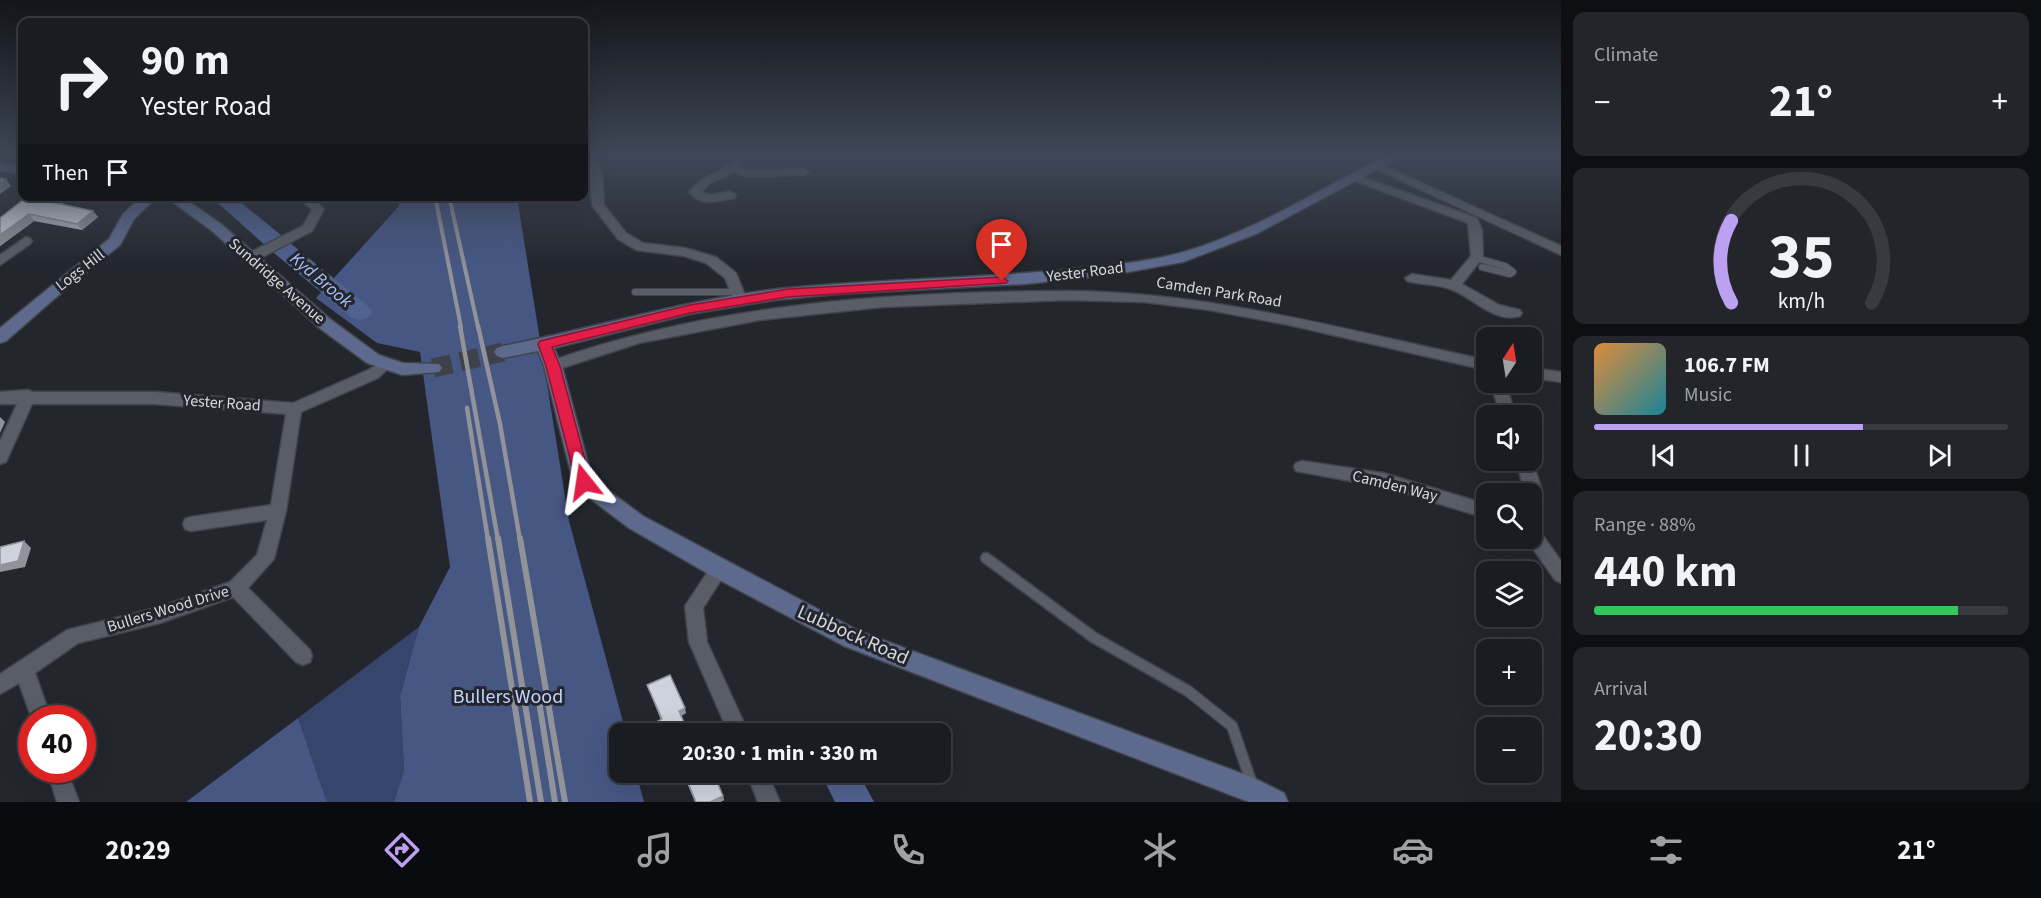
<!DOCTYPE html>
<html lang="en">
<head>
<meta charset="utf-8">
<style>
  :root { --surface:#1a1c22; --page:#23252a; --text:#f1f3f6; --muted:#9fa1a5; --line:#383a40; --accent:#bca0f2 }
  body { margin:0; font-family:"Source Sans 3",sans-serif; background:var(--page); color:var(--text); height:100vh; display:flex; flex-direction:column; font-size:22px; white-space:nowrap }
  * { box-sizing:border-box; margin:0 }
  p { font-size:20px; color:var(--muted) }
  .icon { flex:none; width:33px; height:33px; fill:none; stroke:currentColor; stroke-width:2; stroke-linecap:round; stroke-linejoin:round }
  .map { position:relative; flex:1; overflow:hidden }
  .details { display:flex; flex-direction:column; gap:12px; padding:12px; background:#0e0f13; width:480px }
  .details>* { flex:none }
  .banner { position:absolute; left:18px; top:18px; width:570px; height:183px; border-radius:12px; box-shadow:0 6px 24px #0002,0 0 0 2px var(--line); background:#1a1c22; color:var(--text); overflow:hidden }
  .needle { width:39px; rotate:12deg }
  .tools { position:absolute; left:1476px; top:327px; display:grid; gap:12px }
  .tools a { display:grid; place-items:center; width:66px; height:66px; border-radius:12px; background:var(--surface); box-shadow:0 6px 24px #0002,0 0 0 2px var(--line); font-size:30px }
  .speed { position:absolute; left:18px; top:705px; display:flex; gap:12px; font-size:30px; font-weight:700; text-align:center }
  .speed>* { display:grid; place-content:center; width:78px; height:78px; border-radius:50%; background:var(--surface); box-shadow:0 6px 24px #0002,0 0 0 2px var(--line); line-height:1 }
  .speed .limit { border:9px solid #d22; background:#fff; color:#111 }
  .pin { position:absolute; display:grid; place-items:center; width:51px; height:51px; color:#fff; margin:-62px -26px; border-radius:50% 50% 50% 0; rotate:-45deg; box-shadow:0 0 6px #0007 }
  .pin .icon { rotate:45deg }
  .me { position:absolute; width:66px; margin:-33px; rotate:345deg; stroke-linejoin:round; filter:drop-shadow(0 0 4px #0008) }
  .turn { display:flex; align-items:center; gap:21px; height:126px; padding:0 24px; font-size:27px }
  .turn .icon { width:78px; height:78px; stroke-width:2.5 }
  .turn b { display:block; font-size:42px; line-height:51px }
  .then { display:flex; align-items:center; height:57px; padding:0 24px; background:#0003; gap:12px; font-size:22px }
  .big { font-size:45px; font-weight:700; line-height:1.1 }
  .details .tile { flex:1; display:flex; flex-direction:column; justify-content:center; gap:9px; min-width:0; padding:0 21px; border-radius:12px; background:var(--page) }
  .details .dial { align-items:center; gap:0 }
  .dial svg { height:156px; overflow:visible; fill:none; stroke:var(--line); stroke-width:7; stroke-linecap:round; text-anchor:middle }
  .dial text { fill:var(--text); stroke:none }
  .song { display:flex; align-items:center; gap:18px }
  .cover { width:72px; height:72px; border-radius:9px; background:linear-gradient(135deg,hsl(30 70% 55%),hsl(190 70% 35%)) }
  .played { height:6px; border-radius:3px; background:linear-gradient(90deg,var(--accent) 65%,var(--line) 65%) }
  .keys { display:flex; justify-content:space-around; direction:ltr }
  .heat { display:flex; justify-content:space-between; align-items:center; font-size:33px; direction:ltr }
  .charge { height:9px; border-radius:4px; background:linear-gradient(90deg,#34c759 88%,var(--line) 0) }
  .trip { position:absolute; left:609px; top:723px; width:342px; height:60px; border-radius:12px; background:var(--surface); box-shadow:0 6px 24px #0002,0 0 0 2px var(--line); font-weight:700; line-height:60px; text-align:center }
  .menu { display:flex; height:96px; justify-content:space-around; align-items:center; background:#0a0b0e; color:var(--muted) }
  .menu .icon { width:42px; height:42px }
  .menu .on { color:var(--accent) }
  .menu b { font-size:27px; color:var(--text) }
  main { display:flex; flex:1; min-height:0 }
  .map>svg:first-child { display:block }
  .green { fill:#36456b }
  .forest { fill:#465784 }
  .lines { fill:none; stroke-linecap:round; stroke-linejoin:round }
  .river { fill:#506290; fill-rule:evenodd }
  .secondary-tunnel { stroke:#3e4148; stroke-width:19; stroke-dasharray:19 9; stroke-linecap:butt }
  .lane-far1-casing { stroke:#414449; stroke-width:8 }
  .lane-casing { stroke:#414449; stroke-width:13 }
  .street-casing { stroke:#414449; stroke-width:3 }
  .secondary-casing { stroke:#414449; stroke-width:3 }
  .lane-far1 { stroke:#595d66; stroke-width:6 }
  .lane { stroke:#595d66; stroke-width:10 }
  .street { fill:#595d66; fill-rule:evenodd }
  .secondary { fill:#5d6a8d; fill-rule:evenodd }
  .rail-far2 { stroke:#919399; stroke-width:4 }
  .rail-far1 { stroke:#919399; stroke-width:4.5 }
  .rail { stroke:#919399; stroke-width:6 }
  .wall { fill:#b1b5bd }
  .shaded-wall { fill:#90939a }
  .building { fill:#ced2dc; stroke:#90939a; stroke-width:1.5 }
  .route { fill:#e11d48; stroke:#92132f; stroke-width:1.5 }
  .labels { text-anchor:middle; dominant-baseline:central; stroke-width:6; stroke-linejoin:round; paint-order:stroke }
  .street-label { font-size:16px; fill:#d7d9de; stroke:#23262d }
  .water-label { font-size:18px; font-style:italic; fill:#acc3fc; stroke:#23262d }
  .near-street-label { font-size:20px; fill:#d7d9de; stroke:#23262d }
  .near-park-label { font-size:20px; fill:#c1d3ff; stroke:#23262d }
</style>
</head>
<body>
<main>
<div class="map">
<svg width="1561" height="802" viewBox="0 0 1561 802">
  <rect width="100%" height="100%" fill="#23262d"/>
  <polygon class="green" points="419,627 400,696 404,770 394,802 327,802 298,718"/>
  <g class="forest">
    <polygon points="398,197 517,197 569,521 626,733 620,734 620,772 636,773 644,802 394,802 404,770 400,696 419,627 450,567 420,352 377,343 316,298 399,206"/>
    <polygon points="298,718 327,802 186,802"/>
  </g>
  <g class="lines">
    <g class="river">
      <polygon points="210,196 233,196 281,235 283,241 290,243 368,306 372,312 368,318 360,320 352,318 274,253 272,246 265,245"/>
      <polygon points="820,772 858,772 874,802 835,802"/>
    </g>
    <polyline class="secondary-tunnel" points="433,368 503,352"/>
    <g class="lane-far1-casing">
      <g id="lane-far1">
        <polyline points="1476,258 1505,266 1513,272 1510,274 1482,267"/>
        <polyline points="635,292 737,292"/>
      </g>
    </g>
    <g class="lane-casing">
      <polyline id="lane" points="986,558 1093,637 1188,691 1232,726 1252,784"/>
    </g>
    <g class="street-casing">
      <g id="street">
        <polygon points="584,155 595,155 602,173 604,205 626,233 643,243 685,248 716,257 736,273 747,300 745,303 735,303 725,278 706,263 684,256 636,250 618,239 592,205 590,173"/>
        <path d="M738,155h10l-8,12 8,3 55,-1 6,3 -6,3 -56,1 -13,-4 -25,12 -8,8 10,3 19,-4 6,4 -2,3c-16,3 -33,9 -45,-6 13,-18 37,-19 49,-37z"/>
        <polygon points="1378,163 1561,246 1561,255 1374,168 1374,164"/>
        <path d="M1356,175l121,43 5,12 1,27 -21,27 37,21 21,5 2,3 -2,3c-27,8 -48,-20 -70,-27 -13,-5 -29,-4 -43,-8l-2,-3 7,-4 39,6 20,-24 -3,-33 -116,-43 -2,-2z"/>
        <polygon points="297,196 311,196 324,209 312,231 255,261 245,261 244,258 245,255 303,226 312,210"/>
        <polygon points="26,237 30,238 32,241 30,244 0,265 0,255"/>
        <path d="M1067,291c145,1 278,39 419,69v10l-197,-45 -80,-15 -65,-8 -77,-2 -184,7 -123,13 -121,23 -86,28 -7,-5 2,-4c166,-59 344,-70 519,-71z"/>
        <polygon points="385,360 392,365 378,378 301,412 286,511 274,559 248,588 310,650 312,656 310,662 303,665 296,662 233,597 160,623 78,643 35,673 51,718 32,719 19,683 0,694 0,674 67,630 160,607 230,582 257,555 267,520 191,531 185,529 183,524 185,519 191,517 271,505 286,414 155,404 32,404 6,462 0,464 0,441 17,404 0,404 0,392 28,390 33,392 155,392 293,403 368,370"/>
        <polygon points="1532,368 1561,372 1561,382 1532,378"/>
        <polygon points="1490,382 1505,382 1516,416 1501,416"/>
        <polygon points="1516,460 1532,460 1542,490 1538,507 1532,509 1532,494 1525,494"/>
        <polygon points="1302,461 1383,473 1486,504 1486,518 1383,487 1296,471 1294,467 1296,463"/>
        <polygon points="1532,527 1538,529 1561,561 1561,583 1555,580 1526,539 1532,538"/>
        <polygon points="719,561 725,564 728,569 703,608 707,642 749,734 729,734 689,642 685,606 713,564"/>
        <polygon points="47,770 67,770 79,802 57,802"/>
        <polygon points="746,772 767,772 780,802 758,802"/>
      </g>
    </g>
    <g class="secondary-casing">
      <g id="secondary">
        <path d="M1387,155h17l-148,79 -73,28 -71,13 -87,9 -188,10 -62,6 -85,14 -136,34 8,18 30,112 51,38 216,115 395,147 30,15 4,9h-39l-405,-156 -132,-70 -83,-48 -53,-40 -3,-6 -29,-116 -6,-15 -35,7 -6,-2 -3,-4 3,-4 6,-2c92,-18 181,-46 274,-57 98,-10 196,-10 294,-20 36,-3 74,-7 109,-16 71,-20 141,-64 207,-98z"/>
        <polygon points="0,163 22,166 22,174 0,171"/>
        <polygon points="142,196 158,196 134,219 120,245 54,299 6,341 0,343 0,328 109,239 123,214"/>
        <polygon points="164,196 181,196 221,224 330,319 379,355 403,363 439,364 442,368 439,372 402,375 367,363 318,327 211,230"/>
      </g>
    </g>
    <use href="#lane-far1" class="lane-far1"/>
    <use href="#lane" class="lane"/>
    <use href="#street" class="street"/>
    <use href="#secondary" class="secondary"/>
    <g class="rail-far2">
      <polyline points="435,196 461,327"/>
      <polyline points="449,196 478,327"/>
    </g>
    <g class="rail-far1">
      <polyline points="460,326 498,540"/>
      <polyline points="478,326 500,424 520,540"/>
      <polyline points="467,408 488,540"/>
    </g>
    <g class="rail">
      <polyline points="488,538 530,802"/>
      <polyline points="498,538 541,802"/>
      <polyline points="520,538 565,802"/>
      <polyline points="538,695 555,802"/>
    </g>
  </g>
  <g class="wall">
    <polygon points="28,196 72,196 62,204 93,211 98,217 82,230 34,221 0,246 0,218"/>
    <polygon points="647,685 686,713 681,716 689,734 660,734 656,722 661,720"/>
    <polygon points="677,772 713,772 724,800 720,802 695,802 685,778 680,780"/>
  </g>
  <g class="shaded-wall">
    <polygon points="6,179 11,186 0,194 0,184"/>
    <polygon points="59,196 72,196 56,209 51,202"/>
    <polygon points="93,211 98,217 82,230 77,224"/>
    <polygon points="29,214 34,221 0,246 0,235"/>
    <polygon points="0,417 5,422 0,433"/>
    <polygon points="24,541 31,548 25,567 0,572 0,565"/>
    <polygon points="685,708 686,713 680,716 679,711"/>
    <polygon points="684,773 685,778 680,780 679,775"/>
    <polygon points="723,796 724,800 720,802 710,802"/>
  </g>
  <g class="building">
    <polygon points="0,178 6,179 0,184"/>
    <polygon points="28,196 59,196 51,202 93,211 77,224 29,214 0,235 0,218"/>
    <polygon points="24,541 18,561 0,565 0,547"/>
    <polygon points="670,675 685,708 679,711 689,734 661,734 656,722 662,719 647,685"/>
    <polygon points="678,772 713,772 723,796 710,802 696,802 684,773 679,775"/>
  </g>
  <linearGradient id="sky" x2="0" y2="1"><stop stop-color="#131519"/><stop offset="0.58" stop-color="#3f4757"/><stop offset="1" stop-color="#3f4757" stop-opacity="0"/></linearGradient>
  <rect width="1561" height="267" fill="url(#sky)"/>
  <polygon class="route" points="1002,277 1008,281 1006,283 788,297 690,313 552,347 560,366 591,482 589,486 578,486 576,482 546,366 538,344 540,341 690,305 788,289"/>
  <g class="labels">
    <g class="street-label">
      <text transform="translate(80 270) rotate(-38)">Logs Hill</text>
      <text transform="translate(1085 272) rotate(-7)">Yester Road</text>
      <text transform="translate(277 281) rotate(41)">Sundridge Avenue</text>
      <text transform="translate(1219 292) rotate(9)">Camden Park Road</text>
      <text transform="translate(222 403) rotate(4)">Yester Road</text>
      <text transform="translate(1395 486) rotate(14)">Camden Way</text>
      <text transform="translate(168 609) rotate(-17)">Bullers Wood Drive</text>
    </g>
    <g class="water-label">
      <text transform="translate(321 280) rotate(40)">Kyd Brook</text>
    </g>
    <g class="near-street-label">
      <text transform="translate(853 635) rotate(24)">Lubbock Road</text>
    </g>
    <g class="near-park-label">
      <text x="508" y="697">Bullers Wood</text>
    </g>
  </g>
</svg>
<div class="tools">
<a><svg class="needle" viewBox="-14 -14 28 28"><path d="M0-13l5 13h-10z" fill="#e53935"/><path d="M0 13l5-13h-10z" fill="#9fa1a5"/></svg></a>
<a><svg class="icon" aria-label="sound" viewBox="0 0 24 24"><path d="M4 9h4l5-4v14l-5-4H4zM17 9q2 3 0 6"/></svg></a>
<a><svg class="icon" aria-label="search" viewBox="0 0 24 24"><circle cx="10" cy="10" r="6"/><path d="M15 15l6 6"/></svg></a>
<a><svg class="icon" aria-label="layers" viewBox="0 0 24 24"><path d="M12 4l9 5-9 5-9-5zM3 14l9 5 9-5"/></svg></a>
<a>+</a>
<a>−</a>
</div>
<div class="speed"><div class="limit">40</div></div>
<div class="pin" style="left:1002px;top:281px;background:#d93025"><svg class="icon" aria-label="arrive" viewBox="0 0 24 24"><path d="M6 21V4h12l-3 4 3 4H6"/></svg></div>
<svg class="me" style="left:584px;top:482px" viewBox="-20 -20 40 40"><path d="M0-17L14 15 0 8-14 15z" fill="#e11d48" stroke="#fff" stroke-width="4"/></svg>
<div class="trip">20:30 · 1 min · 330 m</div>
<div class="banner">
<div class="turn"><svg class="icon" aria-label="right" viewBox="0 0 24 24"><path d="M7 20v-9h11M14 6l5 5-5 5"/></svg><div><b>90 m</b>Yester Road</div></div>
<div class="then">Then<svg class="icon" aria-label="arrive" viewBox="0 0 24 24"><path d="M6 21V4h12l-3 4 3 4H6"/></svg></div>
</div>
</div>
<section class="details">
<div class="tile"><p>Climate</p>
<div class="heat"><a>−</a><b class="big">21°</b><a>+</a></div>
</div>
<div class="tile dial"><svg viewBox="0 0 100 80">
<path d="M14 69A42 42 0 1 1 86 69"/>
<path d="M14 69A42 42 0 0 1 14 27" stroke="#bca0f2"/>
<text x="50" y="56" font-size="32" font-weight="700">35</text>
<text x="50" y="72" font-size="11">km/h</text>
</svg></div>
<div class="tile">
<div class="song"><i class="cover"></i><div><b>106.7 FM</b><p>Music</p></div></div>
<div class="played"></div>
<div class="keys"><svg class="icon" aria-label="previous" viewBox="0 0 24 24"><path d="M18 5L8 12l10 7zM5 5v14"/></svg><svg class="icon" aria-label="pause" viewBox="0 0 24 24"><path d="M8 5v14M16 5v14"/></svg><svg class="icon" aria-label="next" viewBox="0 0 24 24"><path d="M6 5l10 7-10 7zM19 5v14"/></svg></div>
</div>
<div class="tile"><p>Range · 88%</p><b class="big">440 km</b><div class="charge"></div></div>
<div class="tile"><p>Arrival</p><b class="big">20:30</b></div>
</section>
</main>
<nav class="menu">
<b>20:29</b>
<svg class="icon on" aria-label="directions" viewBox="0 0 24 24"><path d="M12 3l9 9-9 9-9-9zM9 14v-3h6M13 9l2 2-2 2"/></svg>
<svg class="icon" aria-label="music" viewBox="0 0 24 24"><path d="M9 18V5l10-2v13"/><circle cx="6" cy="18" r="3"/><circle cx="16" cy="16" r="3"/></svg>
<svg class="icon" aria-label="phone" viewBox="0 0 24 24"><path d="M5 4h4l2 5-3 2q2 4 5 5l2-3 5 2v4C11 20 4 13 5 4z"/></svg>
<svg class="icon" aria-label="climate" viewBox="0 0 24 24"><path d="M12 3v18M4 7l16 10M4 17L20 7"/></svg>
<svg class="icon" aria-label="car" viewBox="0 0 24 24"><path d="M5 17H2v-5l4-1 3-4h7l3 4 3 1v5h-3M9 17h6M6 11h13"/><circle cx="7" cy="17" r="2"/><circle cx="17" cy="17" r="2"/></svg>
<svg class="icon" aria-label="filters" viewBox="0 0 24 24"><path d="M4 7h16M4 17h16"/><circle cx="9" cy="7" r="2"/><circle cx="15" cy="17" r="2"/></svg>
<b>21°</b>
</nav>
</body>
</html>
